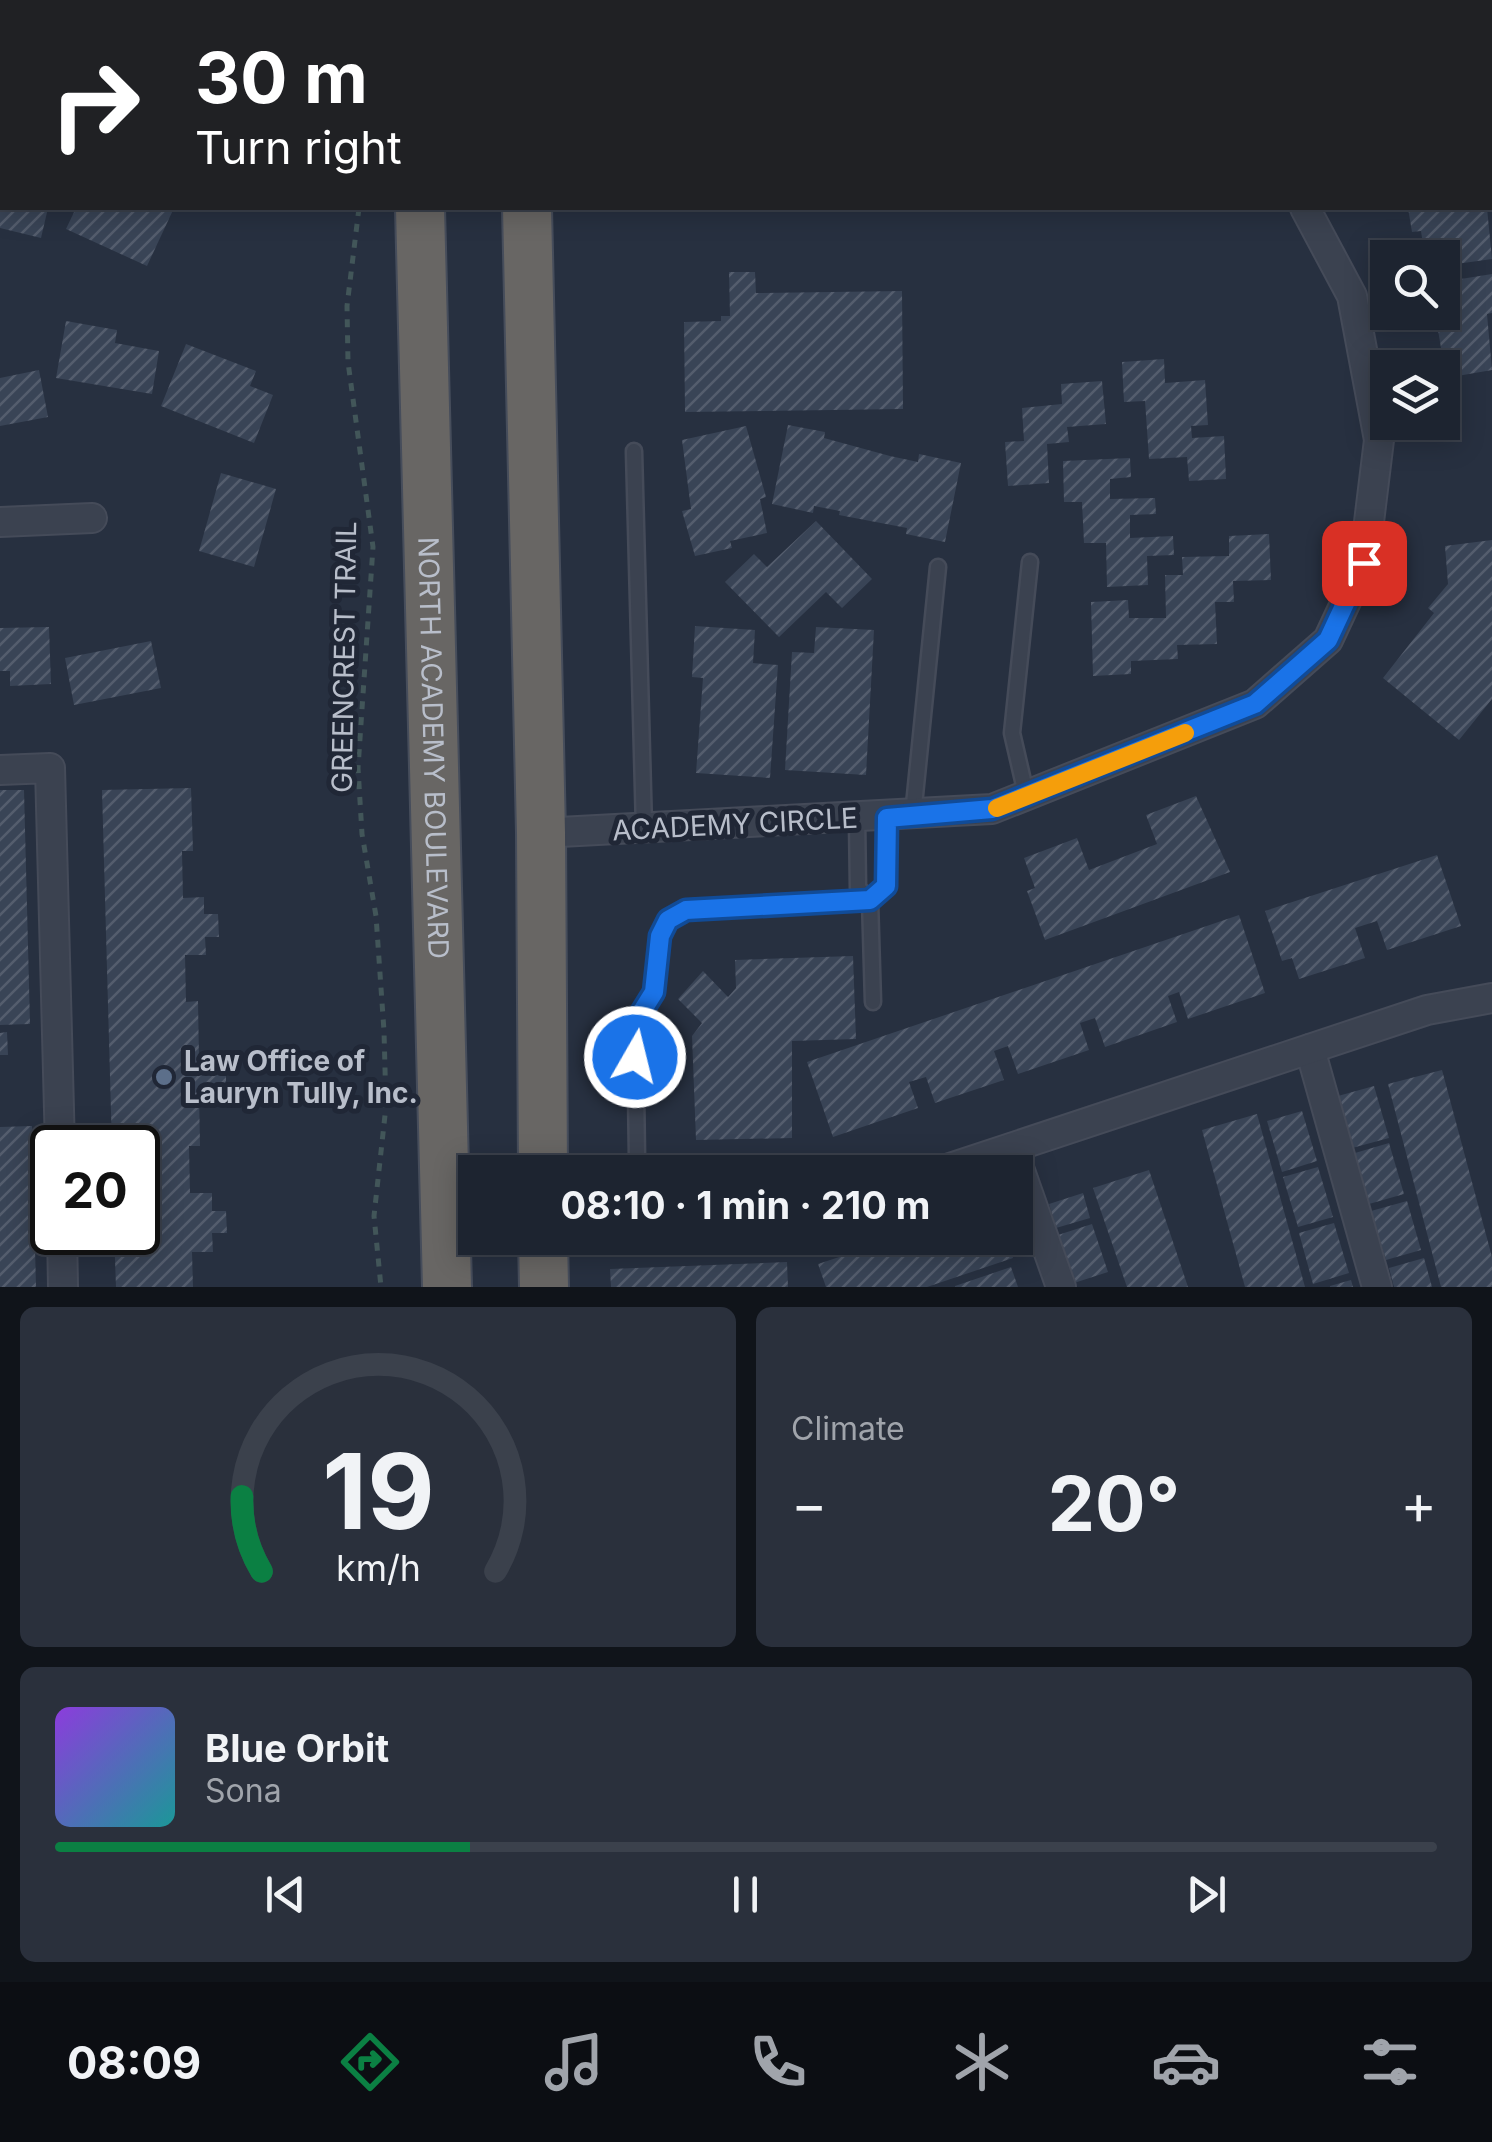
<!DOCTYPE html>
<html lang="en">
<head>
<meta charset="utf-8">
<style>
  :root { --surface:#1d2430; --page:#2a303c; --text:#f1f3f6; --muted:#a0a4ab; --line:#3b414c; --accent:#0b8043 }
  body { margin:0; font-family:Inter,sans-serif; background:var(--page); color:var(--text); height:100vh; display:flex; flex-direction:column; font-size:38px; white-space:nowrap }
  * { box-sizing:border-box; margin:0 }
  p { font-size:32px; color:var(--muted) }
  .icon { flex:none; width:55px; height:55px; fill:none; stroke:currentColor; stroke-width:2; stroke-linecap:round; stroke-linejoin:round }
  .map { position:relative; height:1287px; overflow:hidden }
  .drawer { display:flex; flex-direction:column; gap:20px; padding:20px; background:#10141a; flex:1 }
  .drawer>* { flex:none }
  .banner { position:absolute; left:0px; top:0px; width:1492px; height:210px; box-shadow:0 5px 25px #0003,0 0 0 2px var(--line); background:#202124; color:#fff; overflow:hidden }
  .buttons { position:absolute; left:1370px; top:240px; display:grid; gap:20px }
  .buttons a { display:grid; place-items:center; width:90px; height:90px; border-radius:0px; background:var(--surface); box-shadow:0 5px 25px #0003,0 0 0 2px var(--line); font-size:50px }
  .speed { position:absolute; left:30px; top:1125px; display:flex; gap:20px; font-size:50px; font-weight:700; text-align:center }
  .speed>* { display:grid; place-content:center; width:130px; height:130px; border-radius:50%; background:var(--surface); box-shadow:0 5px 25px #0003,0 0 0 2px var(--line); line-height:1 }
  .speed .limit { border:5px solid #111; border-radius:15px; background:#fff; color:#111 }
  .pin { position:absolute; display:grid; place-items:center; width:85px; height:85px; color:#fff; margin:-42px; border-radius:20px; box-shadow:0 5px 15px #0006 }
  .me { position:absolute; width:110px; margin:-55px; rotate:8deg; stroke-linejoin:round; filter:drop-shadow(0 0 8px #0008) }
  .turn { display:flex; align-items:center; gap:35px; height:210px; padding:0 30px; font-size:45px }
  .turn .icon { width:130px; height:130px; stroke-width:2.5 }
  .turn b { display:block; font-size:70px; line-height:85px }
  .big { font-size:75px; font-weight:700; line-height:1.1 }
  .drawer .tile { flex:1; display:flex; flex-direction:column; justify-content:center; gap:15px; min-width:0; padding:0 35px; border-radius:15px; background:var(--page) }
  .drawer .dial { align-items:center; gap:0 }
  .dial svg { height:260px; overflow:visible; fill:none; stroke:var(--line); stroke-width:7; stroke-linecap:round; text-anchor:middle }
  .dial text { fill:var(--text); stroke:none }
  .song { display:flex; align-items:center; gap:30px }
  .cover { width:120px; height:120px; border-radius:15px; background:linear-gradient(135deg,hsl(270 70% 55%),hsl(180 70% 35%)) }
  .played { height:10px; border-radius:5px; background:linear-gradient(90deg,var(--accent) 30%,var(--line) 30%) }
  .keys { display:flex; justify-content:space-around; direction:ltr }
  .heat { display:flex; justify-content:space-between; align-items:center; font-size:55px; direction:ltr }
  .drawer .tiles { flex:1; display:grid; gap:20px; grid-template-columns:1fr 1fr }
  .tile:last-child { grid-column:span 2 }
  .trip { position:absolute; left:458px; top:1155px; width:575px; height:100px; border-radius:0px; background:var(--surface); box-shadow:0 5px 25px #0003,0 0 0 2px var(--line); font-weight:700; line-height:100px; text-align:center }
  .tabs { display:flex; height:160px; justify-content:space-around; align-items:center; background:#0c0e13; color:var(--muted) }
  .tabs .icon { width:70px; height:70px }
  .tabs .active { color:var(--accent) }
  .tabs b { font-size:45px; color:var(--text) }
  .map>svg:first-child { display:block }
  .building { fill:url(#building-hatch) }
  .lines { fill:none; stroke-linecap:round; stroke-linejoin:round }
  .service-casing { stroke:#454b59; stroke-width:19 }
  .minor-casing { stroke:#454b59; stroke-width:32 }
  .trunk-casing { stroke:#464d5b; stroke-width:52 }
  .path { stroke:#425659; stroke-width:5; stroke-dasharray:8 8; stroke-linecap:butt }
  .service { stroke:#3b4250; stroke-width:14 }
  .minor { stroke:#3b4250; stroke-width:28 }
  .trunk { stroke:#686664; stroke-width:48 }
  .route-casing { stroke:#114b97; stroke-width:25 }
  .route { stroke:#1a73e8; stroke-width:18 }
  .slow { stroke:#f59e0b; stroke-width:18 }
  .service-dot { fill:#5c6f8a; stroke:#202736; stroke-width:4 }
  .labels { text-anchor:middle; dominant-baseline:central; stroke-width:10; stroke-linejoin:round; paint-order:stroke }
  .street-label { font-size:28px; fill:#b8beca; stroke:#202736 }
  .poi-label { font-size:28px; font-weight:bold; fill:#b8beca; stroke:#202736; text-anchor:start }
</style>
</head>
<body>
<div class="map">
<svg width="1492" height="1287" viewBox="0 0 1492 1287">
  <defs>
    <pattern id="building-hatch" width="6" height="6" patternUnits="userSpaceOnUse" patternTransform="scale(2.5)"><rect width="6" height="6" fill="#394456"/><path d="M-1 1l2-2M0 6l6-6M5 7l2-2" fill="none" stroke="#545d6d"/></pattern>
  </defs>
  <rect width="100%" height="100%" fill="#273040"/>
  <g class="building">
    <polygon points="0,208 48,208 41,238 0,228"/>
    <polygon points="76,208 174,208 147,266 66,229"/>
    <polygon points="1408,208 1487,208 1492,259 1442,266 1442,258 1425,258 1421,231 1412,232"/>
    <polygon points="729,272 755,272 756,293 902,291 903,409 685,412 684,322 721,321 721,316 730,316"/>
    <polygon points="1492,274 1492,313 1487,314 1492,370 1446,378 1435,312 1442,312 1442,282"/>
    <polygon points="66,321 117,330 115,343 159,351 152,394 56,378"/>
    <polygon points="186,344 256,371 250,386 273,395 254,443 161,406"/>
    <polygon points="1164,359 1165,383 1205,380 1208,425 1191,426 1192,438 1224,436 1226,479 1189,481 1187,457 1149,459 1145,401 1124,402 1122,362"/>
    <polygon points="39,370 48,417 0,426 0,378"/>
    <polygon points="1102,381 1106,424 1067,427 1069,442 1047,444 1049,483 1008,486 1005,442 1024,441 1022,408 1062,404 1061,384"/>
    <polygon points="788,425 825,432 824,438 890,456 918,462 919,454 961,463 945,542 906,534 907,528 839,515 840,511 814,506 813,513 772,504"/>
    <polygon points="746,426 766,497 760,499 767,533 730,541 732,548 695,556 682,511 691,509 682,440"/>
    <polygon points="1130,458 1131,477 1110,479 1110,499 1155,498 1156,514 1130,515 1130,538 1173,536 1174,555 1147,556 1148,585 1107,587 1106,543 1084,543 1082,502 1064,502 1063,461"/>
    <polygon points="221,473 276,489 254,567 199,551"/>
    <polygon points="816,521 872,579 842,608 826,592 779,637 725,582 754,554 767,567"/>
    <polygon points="1269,534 1271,580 1233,581 1234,602 1215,602 1217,644 1177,645 1178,659 1131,661 1131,674 1093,676 1091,602 1128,600 1129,618 1166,618 1165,575 1183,575 1182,557 1229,556 1229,536"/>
    <polygon points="1492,540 1492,699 1459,740 1383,678 1434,613 1428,608 1448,584 1445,546"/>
    <polygon points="695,626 755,630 753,663 778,665 770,778 696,773 703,678 692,677"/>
    <polygon points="49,627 51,684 10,686 10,671 0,671 0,628"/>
    <polygon points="816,627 874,630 866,775 785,770 792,652 814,653"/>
    <polygon points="151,641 161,688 74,705 65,658"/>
    <polygon points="191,788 193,851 182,851 183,898 204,897 204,914 218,914 219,937 205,937 206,955 185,955 186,1002 198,1001 199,1059 226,1058 226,1088 199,1091 200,1146 189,1146 190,1193 212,1193 212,1211 226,1211 227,1233 212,1233 213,1252 192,1252 193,1287 116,1287 114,1232 138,1232 138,1148 112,1148 102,790"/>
    <polygon points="0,790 24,790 30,1024 0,1025"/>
    <polygon points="1196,796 1230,872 1045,940 1027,891 1035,888 1024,858 1077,838 1089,870 1157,844 1146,815"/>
    <polygon points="1437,855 1461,926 1387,950 1377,921 1355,928 1365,958 1299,979 1292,958 1282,961 1265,911"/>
    <polygon points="1239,915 1265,993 1188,1019 1179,992 1168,996 1177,1022 1105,1047 1095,1018 1080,1023 1089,1050 1018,1074 1008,1046 994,1051 1004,1080 935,1103 926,1077 909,1082 918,1108 833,1137 807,1062"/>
    <polygon points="853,956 856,1039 792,1041 792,1138 696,1140 692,1036 702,1023 678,999 703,971 728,997 736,988 735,960"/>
    <polygon points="7,1032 8,1055 0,1055 0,1033"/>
    <polygon points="1442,1070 1492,1257 1492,1287 1441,1287 1388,1084"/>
    <polygon points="1374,1086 1389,1138 1352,1148 1338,1096"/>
    <polygon points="1302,1111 1317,1161 1282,1172 1267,1121"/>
    <polygon points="1257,1114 1305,1287 1245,1287 1202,1130"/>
    <polygon points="32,1126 36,1287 0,1287 0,1127"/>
    <polygon points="1389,1143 1404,1194 1369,1204 1355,1153"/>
    <polygon points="1318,1167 1333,1217 1298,1227 1283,1177"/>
    <polygon points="1149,1170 1188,1287 1127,1287 1093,1188"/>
    <polygon points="1083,1193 1090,1218 1056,1228 1049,1204"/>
    <polygon points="1407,1201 1421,1250 1386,1260 1371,1211"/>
    <polygon points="1334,1223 1349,1273 1313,1284 1299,1233"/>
    <polygon points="1092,1224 1108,1272 1074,1283 1058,1235"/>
    <polygon points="897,1238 1006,1238 1013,1258 927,1287 826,1287 818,1264"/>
    <polygon points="1424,1258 1432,1287 1394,1287 1389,1268"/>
    <polygon points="787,1262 788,1287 611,1287 610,1269"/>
    <polygon points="1011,1267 1018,1287 955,1287 955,1286"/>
    <polygon points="1351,1280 1353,1287 1330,1287 1330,1286"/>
  </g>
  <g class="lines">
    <g class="service-casing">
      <g id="service">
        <polyline points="794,2 794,0"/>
        <polyline points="634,451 644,828"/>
        <polyline points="1027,798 1012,733 1030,562"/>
        <polyline points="913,815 938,567"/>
        <polyline points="857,819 858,888 870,900 873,1002"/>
        <polyline points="637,1158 635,1023 654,992 660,936 668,919 686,910 870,900 886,886 887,818"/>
      </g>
    </g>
    <g class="minor-casing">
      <g id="minor">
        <polyline points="1118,0 1120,2"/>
        <polyline points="0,73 2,73"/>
        <polyline points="0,522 92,518"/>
        <polyline points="0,770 50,768 60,1148"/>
        <polyline points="541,833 992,809 1255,704 1328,640 1364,563 1379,440 1352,296 1305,208"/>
        <polyline points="1310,1049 1377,1287"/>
        <polyline points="1012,1148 1061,1287"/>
        <polyline points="938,1172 1427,1010 1492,998"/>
        <polyline points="62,1232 63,1287"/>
      </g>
    </g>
    <g class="trunk-casing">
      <g id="trunk">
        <polyline points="415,0 415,2"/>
        <polyline points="521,0 521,2"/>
        <path id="s1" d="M420,208l27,1079"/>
        <polyline points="527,208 541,833 543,1172"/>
        <polyline points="543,1238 544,1287"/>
      </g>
    </g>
    <g class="path">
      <polyline points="350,0 350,2"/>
      <polyline points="359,208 347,306 348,362 373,547 358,768 362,834 376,916 384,1031 386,1106 374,1216 381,1287"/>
    </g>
    <use href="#service" class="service"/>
    <use href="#minor" class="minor"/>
    <use href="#trunk" class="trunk"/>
  </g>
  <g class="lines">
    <g class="route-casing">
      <polyline id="route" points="635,1057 634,1024 654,992 660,936 668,920 686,910 870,900 886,886 887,818 992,809 1255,704 1328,640 1364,563"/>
    </g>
    <use href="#route" class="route"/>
    <polyline class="slow" points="997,808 1185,733"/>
  </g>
  <circle class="service-dot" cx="164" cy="1077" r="10"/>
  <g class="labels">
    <g class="street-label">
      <text transform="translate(344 657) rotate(-89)">GREENCREST TRAIL</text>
      <text stroke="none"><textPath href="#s1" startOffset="540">NORTH ACADEMY BOULEVARD</textPath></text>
      <text transform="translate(735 824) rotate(-3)">ACADEMY CIRCLE</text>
    </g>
    <g class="poi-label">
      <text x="184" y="1061">Law Office of<tspan x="184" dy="32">Lauryn Tully, Inc.</tspan></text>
    </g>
  </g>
</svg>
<div class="buttons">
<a><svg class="icon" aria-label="search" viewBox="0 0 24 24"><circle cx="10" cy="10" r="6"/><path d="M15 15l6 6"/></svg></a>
<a><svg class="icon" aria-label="layers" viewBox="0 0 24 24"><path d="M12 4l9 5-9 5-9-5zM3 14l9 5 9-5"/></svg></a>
</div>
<div class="speed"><div class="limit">20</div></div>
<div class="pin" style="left:1364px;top:563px;background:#d93025"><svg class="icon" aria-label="arrive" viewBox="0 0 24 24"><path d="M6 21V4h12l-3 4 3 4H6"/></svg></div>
<svg class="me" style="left:635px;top:1057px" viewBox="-20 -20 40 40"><circle r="17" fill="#1a73e8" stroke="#fff" stroke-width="3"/><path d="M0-11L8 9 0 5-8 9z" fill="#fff"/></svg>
<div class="trip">08:10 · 1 min · 210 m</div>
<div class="banner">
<div class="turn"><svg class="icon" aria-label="right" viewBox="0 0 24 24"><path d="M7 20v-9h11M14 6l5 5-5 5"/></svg><div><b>30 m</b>Turn right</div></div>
</div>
</div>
<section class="drawer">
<div class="tiles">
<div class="tile dial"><svg viewBox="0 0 100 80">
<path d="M14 69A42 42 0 1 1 86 69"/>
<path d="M14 69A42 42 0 0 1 8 46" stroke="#0b8043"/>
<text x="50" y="56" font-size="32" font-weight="700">19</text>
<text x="50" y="72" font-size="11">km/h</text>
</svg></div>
<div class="tile"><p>Climate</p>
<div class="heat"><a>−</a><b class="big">20°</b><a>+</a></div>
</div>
<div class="tile">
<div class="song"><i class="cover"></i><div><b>Blue Orbit</b><p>Sona</p></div></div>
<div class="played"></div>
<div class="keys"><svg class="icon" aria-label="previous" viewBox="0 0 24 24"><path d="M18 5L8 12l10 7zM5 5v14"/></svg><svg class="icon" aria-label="pause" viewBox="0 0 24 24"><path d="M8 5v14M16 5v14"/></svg><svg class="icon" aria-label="next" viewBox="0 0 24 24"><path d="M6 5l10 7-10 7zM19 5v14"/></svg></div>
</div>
</div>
</section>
<nav class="tabs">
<b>08:09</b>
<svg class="icon active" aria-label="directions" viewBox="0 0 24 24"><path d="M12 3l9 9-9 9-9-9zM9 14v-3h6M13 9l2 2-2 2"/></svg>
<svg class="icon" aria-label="music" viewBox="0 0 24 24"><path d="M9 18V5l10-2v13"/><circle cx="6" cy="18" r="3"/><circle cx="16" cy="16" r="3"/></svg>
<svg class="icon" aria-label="phone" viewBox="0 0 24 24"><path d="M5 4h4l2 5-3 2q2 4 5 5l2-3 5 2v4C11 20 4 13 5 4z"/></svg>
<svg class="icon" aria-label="climate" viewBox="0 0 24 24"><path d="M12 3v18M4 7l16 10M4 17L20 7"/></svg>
<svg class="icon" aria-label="car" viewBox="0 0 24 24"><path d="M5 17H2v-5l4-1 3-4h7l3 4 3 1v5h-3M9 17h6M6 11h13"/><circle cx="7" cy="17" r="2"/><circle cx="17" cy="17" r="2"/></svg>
<svg class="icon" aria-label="filters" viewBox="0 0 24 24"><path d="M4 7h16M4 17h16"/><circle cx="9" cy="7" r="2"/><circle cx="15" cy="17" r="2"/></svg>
</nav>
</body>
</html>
